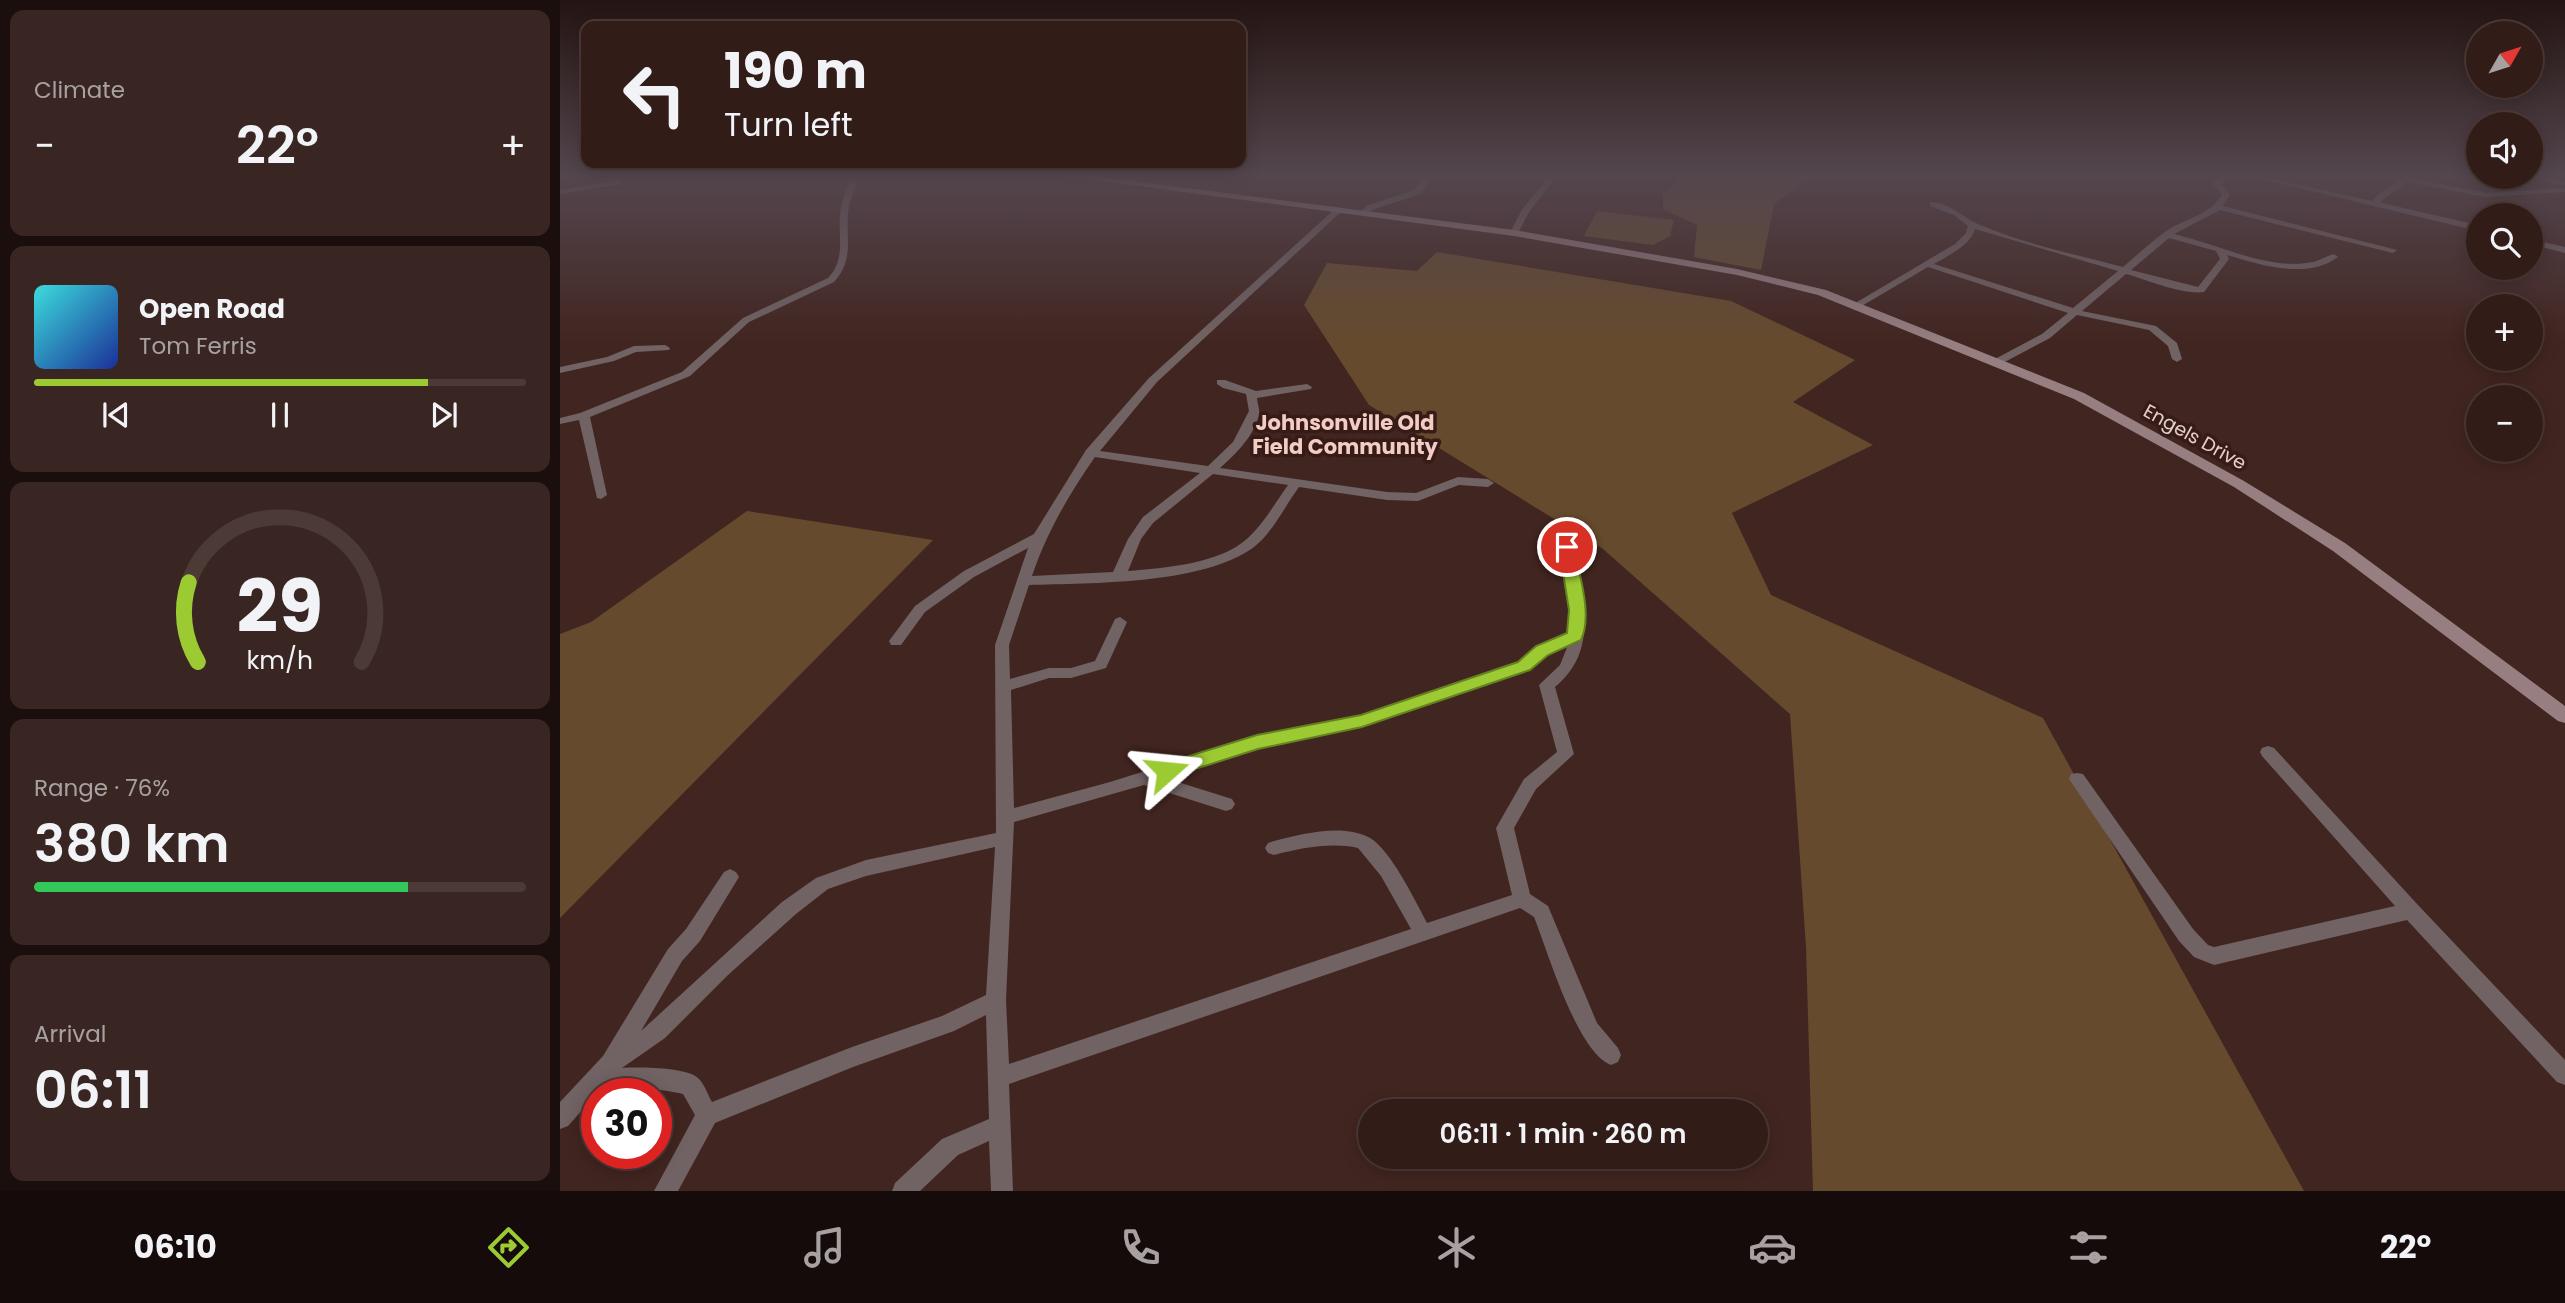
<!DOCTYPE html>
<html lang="en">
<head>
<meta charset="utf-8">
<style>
  :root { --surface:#311c18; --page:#392521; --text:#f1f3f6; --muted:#a8a1a2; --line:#4c3a37; --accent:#9cca32 }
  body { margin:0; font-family:Poppins,sans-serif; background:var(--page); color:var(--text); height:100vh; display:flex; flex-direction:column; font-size:26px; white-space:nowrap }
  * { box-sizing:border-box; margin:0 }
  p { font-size:23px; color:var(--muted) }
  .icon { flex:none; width:38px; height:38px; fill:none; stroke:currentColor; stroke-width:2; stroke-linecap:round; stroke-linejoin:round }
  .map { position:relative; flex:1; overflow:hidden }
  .side { display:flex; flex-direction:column; gap:10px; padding:10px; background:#1b0f0d; width:560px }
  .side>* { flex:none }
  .top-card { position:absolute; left:21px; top:21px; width:665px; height:147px; border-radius:14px; box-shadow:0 4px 18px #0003,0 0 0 2px var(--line); background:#311c18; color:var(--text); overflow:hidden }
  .needle { width:46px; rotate:51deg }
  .fabs { position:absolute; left:1906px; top:21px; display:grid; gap:14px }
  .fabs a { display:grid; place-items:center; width:77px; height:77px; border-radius:50%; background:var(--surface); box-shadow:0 4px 18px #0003,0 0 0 2px var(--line); font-size:35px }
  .speed { position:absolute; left:21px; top:1078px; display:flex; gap:14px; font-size:35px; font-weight:700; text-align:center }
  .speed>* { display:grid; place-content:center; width:91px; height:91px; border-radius:50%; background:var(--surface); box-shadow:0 4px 18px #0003,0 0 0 2px var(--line); line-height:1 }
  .speed .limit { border:10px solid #d22; background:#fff; color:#111 }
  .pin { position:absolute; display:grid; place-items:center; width:60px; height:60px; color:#fff; margin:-30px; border:4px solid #fff; border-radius:50%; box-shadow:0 2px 7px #0007 }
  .me { position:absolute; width:77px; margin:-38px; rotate:72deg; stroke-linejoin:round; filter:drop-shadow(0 0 5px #0008) }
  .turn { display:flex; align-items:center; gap:24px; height:147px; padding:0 28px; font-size:32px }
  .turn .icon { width:91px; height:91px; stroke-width:2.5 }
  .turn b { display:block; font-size:49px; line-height:60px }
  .big { font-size:52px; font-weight:600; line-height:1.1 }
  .side .card { flex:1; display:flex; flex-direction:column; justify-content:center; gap:10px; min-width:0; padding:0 24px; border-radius:14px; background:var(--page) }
  .side .dial { align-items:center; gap:0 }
  .dial svg { height:182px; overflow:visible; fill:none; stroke:var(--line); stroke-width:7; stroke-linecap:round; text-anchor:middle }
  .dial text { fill:var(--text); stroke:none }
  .song { display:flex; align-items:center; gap:21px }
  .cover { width:84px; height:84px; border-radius:10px; background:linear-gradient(135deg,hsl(180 70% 55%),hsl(230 70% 35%)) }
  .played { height:7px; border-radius:4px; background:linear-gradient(90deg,var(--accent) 80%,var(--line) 80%) }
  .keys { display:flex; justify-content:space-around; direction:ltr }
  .heat { display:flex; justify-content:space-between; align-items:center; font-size:38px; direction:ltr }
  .charge { height:10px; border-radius:5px; background:linear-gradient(90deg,#34c759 76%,var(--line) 0) }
  .trip { position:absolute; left:798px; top:1099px; width:410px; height:70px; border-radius:35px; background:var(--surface); box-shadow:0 4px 18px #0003,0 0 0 2px var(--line); font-weight:600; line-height:70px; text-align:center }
  .menu { display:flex; height:112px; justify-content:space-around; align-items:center; background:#140b0a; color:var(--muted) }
  .menu .icon { width:49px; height:49px }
  .menu .current { color:var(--accent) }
  .menu b { font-size:32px; color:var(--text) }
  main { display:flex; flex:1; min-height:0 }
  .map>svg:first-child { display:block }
  .green { fill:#654a2d }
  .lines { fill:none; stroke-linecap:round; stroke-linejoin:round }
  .street { fill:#716263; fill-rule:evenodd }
  .secondary { fill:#967e81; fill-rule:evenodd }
  .route { fill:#9cca32; stroke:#658320; stroke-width:2 }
  .labels { text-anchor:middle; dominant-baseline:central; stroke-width:7; stroke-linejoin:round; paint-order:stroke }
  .street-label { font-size:19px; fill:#e4d1cd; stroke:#361b17 }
  .neighbourhood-label { font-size:21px; font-weight:bold; fill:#f2ccc5; stroke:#361b17 }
</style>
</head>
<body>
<main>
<section class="side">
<div class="card"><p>Climate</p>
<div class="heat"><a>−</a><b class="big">22°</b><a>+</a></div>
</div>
<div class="card">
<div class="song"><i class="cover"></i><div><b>Open Road</b><p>Tom Ferris</p></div></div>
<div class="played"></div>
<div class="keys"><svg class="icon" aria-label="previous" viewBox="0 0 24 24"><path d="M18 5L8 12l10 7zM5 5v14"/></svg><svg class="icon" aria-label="pause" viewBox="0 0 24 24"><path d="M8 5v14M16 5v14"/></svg><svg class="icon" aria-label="next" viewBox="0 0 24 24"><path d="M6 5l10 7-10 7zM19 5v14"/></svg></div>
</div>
<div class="card dial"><svg viewBox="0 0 100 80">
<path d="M14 69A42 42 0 1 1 86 69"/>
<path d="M14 69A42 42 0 0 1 10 34" stroke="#9cca32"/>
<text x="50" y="56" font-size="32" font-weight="700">29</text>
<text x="50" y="72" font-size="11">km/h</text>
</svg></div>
<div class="card"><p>Range · 76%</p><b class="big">380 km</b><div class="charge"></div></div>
<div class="card"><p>Arrival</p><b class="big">06:11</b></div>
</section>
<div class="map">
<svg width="2005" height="1191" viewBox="0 0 2005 1191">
  <rect width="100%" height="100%" fill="#412520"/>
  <g class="green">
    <polygon points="1122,176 1252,176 1214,204 1201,270 1134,257 1137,225 1103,209 1103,195"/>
    <polygon points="1037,211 1114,220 1110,236 1093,245 1024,236"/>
    <polygon points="877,252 1171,301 1295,360 1233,402 1313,445 1172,513 1211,595 1483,718 1744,1191 1253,1191 1246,947 1230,714 1043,549 809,405 744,305 767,263 857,271"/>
    <polygon points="187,511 373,540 0,918 0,634 31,622"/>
  </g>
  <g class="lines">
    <g class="street">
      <path d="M291,176h8c-4,12 -10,25 -11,38 -2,26 6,46 -14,68l-85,40 -59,54 -100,41 17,78 -6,4 -4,-1 -18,-78 -19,4v-6l20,-5 102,-41 61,-54 85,-40c18,-19 10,-40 12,-64 1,-13 7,-26 11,-38z"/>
      <polygon points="573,176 583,176 571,185 565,185 565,181"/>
      <polygon points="865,176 873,176 860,194 812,210 807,215 800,213 806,206 854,190"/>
      <polygon points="989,176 997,176 969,212 957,235 951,235 950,233 961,211"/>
      <path d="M1662,176h10l-11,8 9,11 -7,11 174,44 -4,3 -173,-43 -46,24c44,10 94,37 139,28 7,-2 14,-6 21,-8l4,3c-31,23 -77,8 -111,-2l2,4 -25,33c-22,3 -56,-12 -78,-18l-44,37 74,15 21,17 5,16 -5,3 -5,-3 -4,-13 -19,-16 -72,-15 -27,23 -49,26h-8v-4l49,-26 26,-21 -140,-46 -68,40 -8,-2 103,-61 11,-11 2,-7 -14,-11 -24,-9v-4c20,0 32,15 48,22 46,20 97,30 145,43 14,-12 28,-25 43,-36 20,-13 42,-15 56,-36l-10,-12zM1415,229l143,42 -45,37 -139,-44c15,-9 36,-18 41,-35zM1609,238l47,13 4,8 -22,28 -67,-17z"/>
      <polygon points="1841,176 1925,193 2005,188 2005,192 1925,197 1847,182 1821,201 1822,203 1918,225 1918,231 1705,180 1709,178 1813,201 1814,198 1842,178"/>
      <polygon points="1978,176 2005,182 2005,186 1966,177"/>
      <polygon points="59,180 62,180 62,184 0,194 0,190"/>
      <path d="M777,207l7,2 -187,173 -57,69 108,15 25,-24 16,-31 -3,-17 -23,-6 -6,-4v-4h8l31,11 51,-7 5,3 -1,2 -54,9c0,5 3,11 2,16 -4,21 -24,41 -39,54l167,24 29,1 42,-16 30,2 6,4 -6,4 -29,-2 -41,16 -31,-1 -88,-13c-14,19 -26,45 -45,60 -52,38 -163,36 -225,38l-20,60 1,34 39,-11h22l24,-7 20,-42 5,-2 7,5 -21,46 -35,10h-22l-38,12 3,118 96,-26 147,-46 104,-21 158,-53 18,-15 32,-14v-25l-9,-61 2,-3h10c5,11 6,25 8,37 7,41 10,77 -25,106l19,67 -38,35 -22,39 16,66 18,12 49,117 21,25 3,7 -3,7 -7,3c-34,-13 -63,-113 -77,-148l-14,-9 -511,176 4,107h-22l-2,-50 -31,14 -38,36h-28l3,-8 47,-44 47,-20 -3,-104 -32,16 -101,36 -138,56 -37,68h-24l41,-76 -12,-21c-20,-4 -37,-7 -58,-5 -11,1 -16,5 -28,5v9l-13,5 -16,18 -8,3v-27l43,-46 65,-107 18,-20 38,-57 6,-3 6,3 3,5 -39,64 -18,20 -41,70 141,-129 34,-24 50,-18 130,-27 -1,-188 33,-97 -54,29 -49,35 -24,33h-10l-2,-4 26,-35 49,-35 70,-37 52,-84 63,-72zM535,457l105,16 -57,44 -15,22 -15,33 -81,4c15,-44 36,-80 63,-119zM653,474l75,11c-13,18 -24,38 -40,53 -28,26 -84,30 -120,33l13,-32 12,-16zM1008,645l-8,20 -21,20 18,67 -33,27 -28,49 16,67 -85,28c-11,-21 -37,-74 -57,-85 -27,-15 -68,-4 -96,3l-6,2 -3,5 3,5 6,2c27,-7 57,-13 84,-7l23,28 30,53 -402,135 -3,-64 8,-178 130,-37 82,26 6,-2 3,-5 -3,-5 -67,-21 93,-30 104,-21 167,-57 18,-15zM435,847l-9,148 -44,21 -90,31 -140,55c-4,-7 -8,-19 -14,-24 -12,-11 -60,-11 -76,-10l43,-30 63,-63 68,-61 32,-25 38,-13z"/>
      <polygon points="1970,239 2005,247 2005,253 1970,244"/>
      <polygon points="105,345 110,348 109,350 76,352 54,361 0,373 0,367 47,357 74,346"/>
      <polygon points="1708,746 1714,748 1858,905 2005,1060 2005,1085 1997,1082 1847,920 1654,965 1634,957 1619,941 1509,779 1511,774 1517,773 1523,774 1633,929 1648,945 1654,947 1835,906 1702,756 1700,752 1702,748"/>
    </g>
    <polygon class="secondary" points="504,176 534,176 954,230 1177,269 1266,290 1524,393 1684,481 1785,543 2005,706 2005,723 1998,721 1773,551 1674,487 1514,399 1258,295 1177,275 954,236"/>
  </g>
  <linearGradient id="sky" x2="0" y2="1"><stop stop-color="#241412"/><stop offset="0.51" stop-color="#54464e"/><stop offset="1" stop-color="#54464e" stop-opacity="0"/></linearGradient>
  <rect width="2005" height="343" fill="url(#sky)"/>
  <path class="route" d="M1007,543l7,4c5,27 19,68 7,93l-33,15 -18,15 -168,57 -104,22 -91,29 -7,-2 -3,-5 3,-6 97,-30 104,-20 157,-53 18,-16 31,-13 2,-23 -10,-63z"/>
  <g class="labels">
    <g class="street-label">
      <text transform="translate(1635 437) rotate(29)">Engels Drive</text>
    </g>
    <g class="neighbourhood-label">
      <text x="785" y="422">Johnsonville Old<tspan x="785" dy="24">Field Community</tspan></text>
    </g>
  </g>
</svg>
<div class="fabs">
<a><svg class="needle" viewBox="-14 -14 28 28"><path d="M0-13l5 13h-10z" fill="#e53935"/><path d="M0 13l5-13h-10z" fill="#a8a1a2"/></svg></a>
<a><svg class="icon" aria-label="sound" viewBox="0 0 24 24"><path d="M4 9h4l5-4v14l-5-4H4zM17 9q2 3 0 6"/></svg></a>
<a><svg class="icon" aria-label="search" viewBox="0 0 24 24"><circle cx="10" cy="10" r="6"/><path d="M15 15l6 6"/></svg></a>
<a>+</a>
<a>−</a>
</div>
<div class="speed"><div class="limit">30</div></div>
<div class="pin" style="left:1007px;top:547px;background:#d93025"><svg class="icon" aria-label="arrive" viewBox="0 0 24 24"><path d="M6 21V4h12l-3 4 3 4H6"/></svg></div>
<svg class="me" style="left:607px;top:771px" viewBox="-20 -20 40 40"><path d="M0-17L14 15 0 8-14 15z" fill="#9cca32" stroke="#fff" stroke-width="4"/></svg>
<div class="trip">06:11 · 1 min · 260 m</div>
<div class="top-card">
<div class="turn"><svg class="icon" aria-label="left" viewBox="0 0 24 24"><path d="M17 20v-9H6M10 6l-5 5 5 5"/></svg><div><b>190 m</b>Turn left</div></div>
</div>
</div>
</main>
<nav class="menu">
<b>06:10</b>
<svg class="icon current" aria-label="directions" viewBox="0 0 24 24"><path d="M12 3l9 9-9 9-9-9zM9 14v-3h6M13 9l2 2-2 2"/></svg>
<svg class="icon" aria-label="music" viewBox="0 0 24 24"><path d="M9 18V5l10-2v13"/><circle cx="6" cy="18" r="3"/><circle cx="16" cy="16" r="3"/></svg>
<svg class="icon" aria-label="phone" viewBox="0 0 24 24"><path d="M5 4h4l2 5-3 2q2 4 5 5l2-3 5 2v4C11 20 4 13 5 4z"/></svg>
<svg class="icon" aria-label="climate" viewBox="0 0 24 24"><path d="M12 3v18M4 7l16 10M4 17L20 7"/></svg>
<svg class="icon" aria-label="car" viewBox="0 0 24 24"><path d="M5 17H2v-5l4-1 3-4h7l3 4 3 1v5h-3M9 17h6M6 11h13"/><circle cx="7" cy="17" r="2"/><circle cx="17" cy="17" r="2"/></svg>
<svg class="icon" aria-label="filters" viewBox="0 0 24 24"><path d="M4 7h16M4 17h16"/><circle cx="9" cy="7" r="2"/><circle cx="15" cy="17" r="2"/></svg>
<b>22°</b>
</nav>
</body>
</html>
